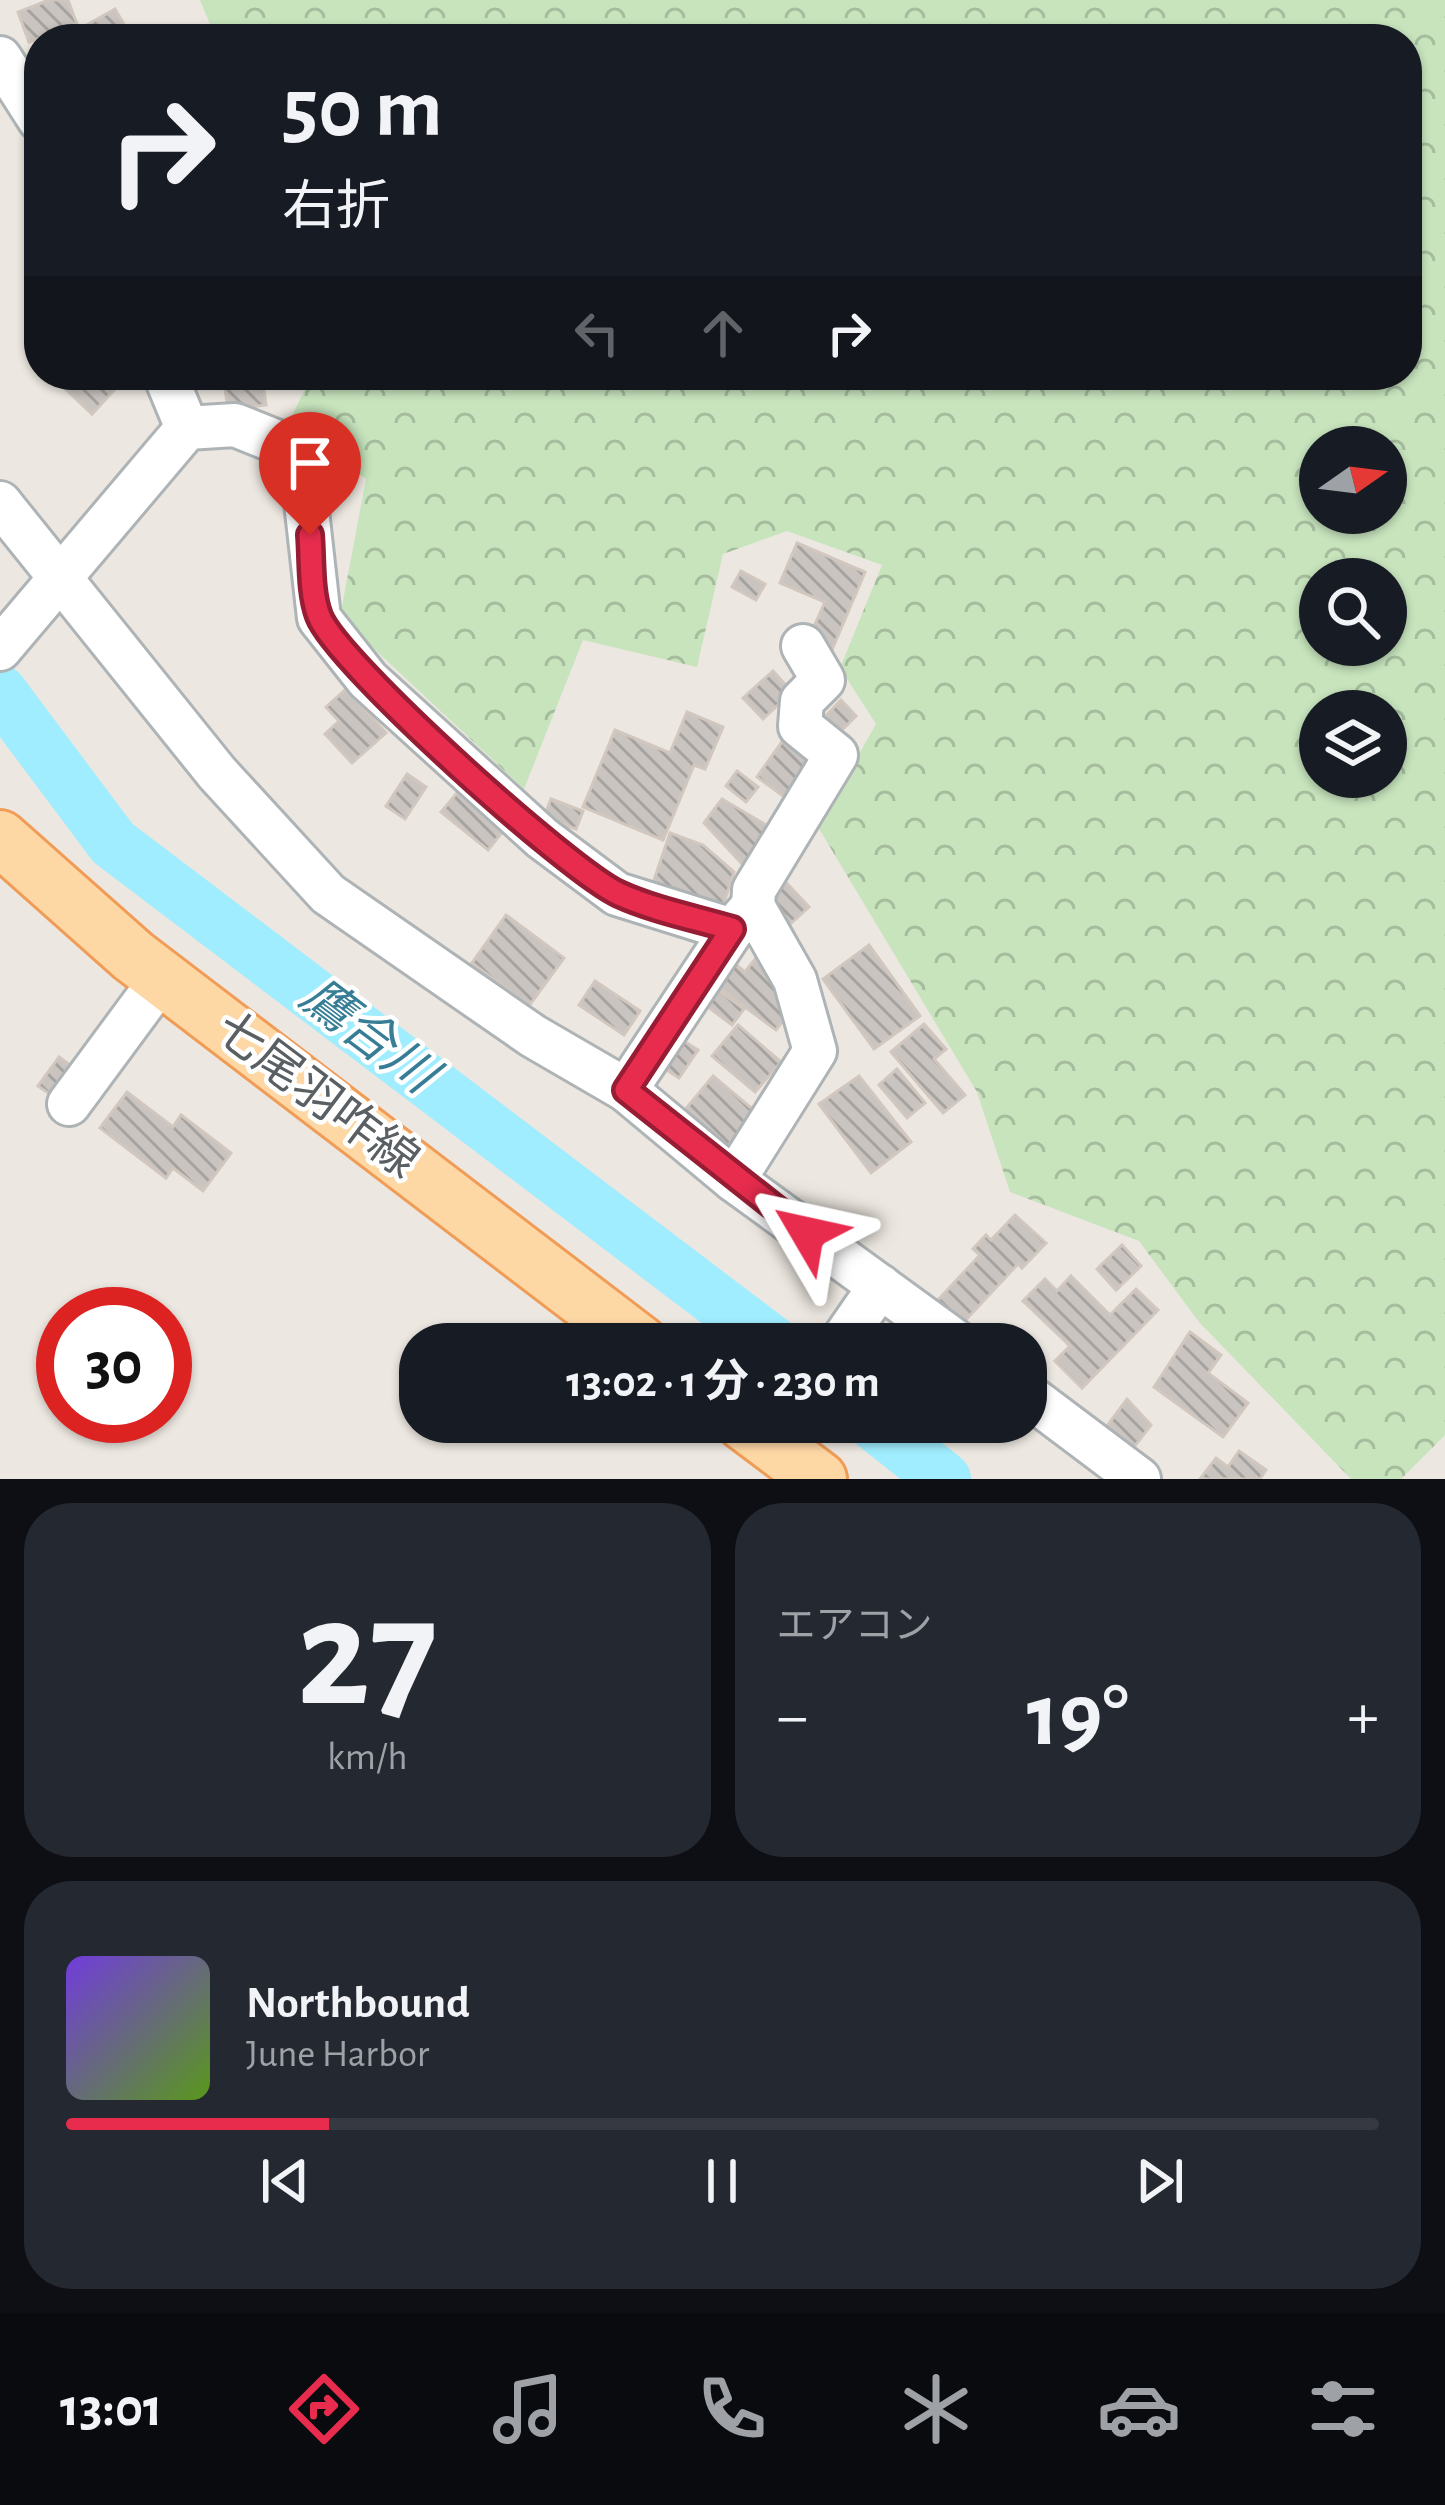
<!DOCTYPE html>
<html lang="ja">
<head>
<meta charset="utf-8">
<style>
  :root { --surface:#171b24; --page:#242831; --text:#f1f3f6; --muted:#9ea1a6; --line:#363941; --accent:#e72c4e }
  body { margin:0; font-family:"Alegreya Sans","Noto Sans JP",sans-serif; background:var(--page); color:var(--text); height:100vh; display:flex; flex-direction:column; font-size:45px; white-space:nowrap }
  * { box-sizing:border-box; margin:0 }
  p { font-size:39px; color:var(--muted) }
  .icon { flex:none; width:66px; height:66px; fill:none; stroke:currentColor; stroke-width:2; stroke-linecap:round; stroke-linejoin:round }
  .map { position:relative; height:1479px; overflow:hidden }
  .drawer { display:flex; flex-direction:column; gap:24px; padding:24px; background:#0d0f14; flex:1 }
  .drawer>* { flex:none }
  .top-card { position:absolute; left:24px; top:24px; width:1398px; height:366px; border-radius:48px; box-shadow:0 3px 9px #0004; background:#171b24; color:var(--text); overflow:hidden }
  .needle { width:78px; rotate:76deg }
  .controls { position:absolute; left:1299px; top:426px; display:grid; gap:24px }
  .controls a { display:grid; place-items:center; width:108px; height:108px; border-radius:50%; background:var(--surface); box-shadow:0 3px 9px #0004; font-size:60px }
  .speed { position:absolute; left:36px; top:1287px; display:flex; gap:24px; font-size:60px; font-weight:700; text-align:center }
  .speed>* { display:grid; place-content:center; width:156px; height:156px; border-radius:50%; background:var(--surface); box-shadow:0 3px 9px #0004; line-height:1 }
  .speed .limit { border:18px solid #d22; background:#fff; color:#111 }
  .pin { position:absolute; display:grid; place-items:center; width:102px; height:102px; color:#fff; margin:-123px -51px; border-radius:50% 50% 50% 0; rotate:-45deg; box-shadow:0 0 12px #0007 }
  .pin .icon { rotate:45deg }
  .me { position:absolute; width:132px; margin:-66px; rotate:306deg; stroke-linejoin:round; filter:drop-shadow(0 0 9px #0008) }
  .turn { display:flex; align-items:center; gap:42px; height:252px; padding:0 60px; font-size:54px }
  .turn .icon { width:156px; height:156px; stroke-width:2.5 }
  .turn b { display:block; font-size:84px; line-height:102px }
  .lanes { display:flex; align-items:center; height:114px; padding:0 60px; background:#0003; justify-content:center; gap:60px; direction:ltr }
  .lanes .off { opacity:.35 }
  .big { font-size:90px; font-weight:700; line-height:1.1 }
  .drawer .widget { flex:1; display:flex; flex-direction:column; justify-content:center; gap:18px; min-width:0; padding:0 42px; border-radius:48px; background:var(--page) }
  .drawer .dial { align-items:center; gap:0 }
  .dial b { font-size:156px; line-height:1 }
  .song { display:flex; align-items:center; gap:36px }
  .cover { width:144px; height:144px; border-radius:18px; background:linear-gradient(135deg,hsl(260 70% 55%),hsl(90 70% 35%)) }
  .played { height:12px; border-radius:6px; background:linear-gradient(90deg,var(--accent) 20%,var(--line) 20%) }
  .keys { display:flex; justify-content:space-around; direction:ltr }
  .heat { display:flex; justify-content:space-between; align-items:center; font-size:66px; direction:ltr }
  .drawer .tiles { flex:1; display:grid; gap:24px; grid-template-columns:1fr 1fr }
  .widget:last-child { grid-column:span 2 }
  .trip { position:absolute; left:399px; top:1323px; width:648px; height:120px; border-radius:48px; background:var(--surface); box-shadow:0 3px 9px #0004; font-weight:700; line-height:120px; text-align:center }
  .menu { display:flex; height:192px; justify-content:space-around; align-items:center; background:#090b0e; color:var(--muted) }
  .menu .icon { width:84px; height:84px }
  .menu .selected { color:var(--accent) }
  .menu b { font-size:54px; color:var(--text) }
  .map>svg:first-child { display:block }
  .forest { fill:url(#forest-crowns); fill-rule:evenodd }
  .lines { fill:none; stroke-linecap:round; stroke-linejoin:round }
  .river { stroke:#9fedfe; stroke-width:54 }
  .building { fill:url(#building-back-hatch); stroke:#d1c7bf; stroke-width:3 }
  .minor-casing { stroke:#aeb4b6; stroke-width:48 }
  .major-casing { stroke:#f09c56; stroke-width:60 }
  .minor { stroke:#fff; stroke-width:42 }
  .major { stroke:#fed8a4; stroke-width:54 }
  .route-casing { stroke:#961d33; stroke-width:30 }
  .route { stroke:#e72c4e; stroke-width:21 }
  .labels { text-anchor:middle; dominant-baseline:central; stroke-width:9; stroke-linejoin:round; paint-order:stroke }
  .street-label { font-size:48px; fill:#595f62; stroke:#fff }
  .water-label { font-size:51px; font-style:italic; fill:#367d95; stroke:#fff }
</style>
</head>
<body>
<div class="map">
<svg width="1445" height="1479" viewBox="0 0 1445 1479">
  <defs>
    <pattern id="forest-crowns" width="20" height="18" patternUnits="userSpaceOnUse" patternTransform="scale(3)"><rect width="20" height="18" fill="#c7e4bd"/><path d="M2 6a3 3 0 1 1 6 0M12 15a3 3 0 1 1 6 0" fill="none" stroke="#a5bc9d"/></pattern>
    <pattern id="building-back-hatch" width="6" height="6" patternUnits="userSpaceOnUse" patternTransform="scale(3)"><rect width="6" height="6" fill="#c9c4c0"/><path d="M-1 5l2 2M0 0l6 6M5-1l2 2" fill="none" stroke="#a6a29f"/></pattern>
  </defs>
  <rect width="100%" height="100%" fill="#ece7e0"/>
  <path class="forest" d="M200,0h1245v1435l-44,44h-50l-152,-157 -60,-81 -129,-49 -33,-100 -159,-265 58,-103 -36,-56 42,-103 -95,-34 -64,23 -26,113 -114,-27 -59,149 -184,-172 26,-138 -79,-53 25,-51h1095v-336h-1191zM1320,447h66v66h-66zM1320,579h66v66h-66zM1320,711h66v66h-66z"/>
  <g class="lines">
    <g class="river">
      <polyline points="0,692 113,843 774,1344"/>
      <polyline points="872,1422 944,1479"/>
    </g>
  </g>
  <g class="building">
    <polygon points="49,0 68,0 77,24 29,42 18,12"/>
    <polygon points="115,9 129,33 138,28 144,39 62,39"/>
    <polygon points="63,375 128,375 92,414 57,381"/>
    <polygon points="223,375 262,375 266,405 228,410"/>
    <polygon points="797,543 865,572 831,652 807,642 825,602 780,583"/>
    <polygon points="741,571 765,584 756,600 732,587"/>
    <polygon points="773,671 792,692 763,719 743,698"/>
    <polygon points="346,689 386,733 352,763 325,734 339,721 326,707"/>
    <polygon points="841,700 856,716 833,739 818,724"/>
    <polygon points="687,712 723,727 705,769 694,765 663,840 583,807 615,730 670,753"/>
    <polygon points="786,736 824,763 794,804 757,777"/>
    <polygon points="737,771 758,787 746,802 726,786"/>
    <polygon points="407,774 426,787 405,819 386,806"/>
    <polygon points="462,787 508,825 488,850 441,812"/>
    <polygon points="551,799 583,811 576,829 544,817"/>
    <polygon points="722,799 780,833 756,879 704,823"/>
    <polygon points="670,833 703,845 734,872 720,915 650,892"/>
    <polygon points="780,876 809,907 787,927 758,896"/>
    <polygon points="506,915 564,958 529,1006 472,963"/>
    <polygon points="869,945 920,1016 874,1049 823,979"/>
    <polygon points="755,959 790,986 796,1004 776,1030 714,984 731,961 745,972"/>
    <polygon points="595,981 640,1011 624,1035 579,1005"/>
    <polygon points="715,988 744,1009 732,1025 704,1004"/>
    <polygon points="924,1024 946,1049 934,1059 965,1095 943,1113 891,1052"/>
    <polygon points="738,1025 781,1062 755,1092 712,1056"/>
    <polygon points="677,1037 698,1050 679,1078 659,1065"/>
    <polygon points="59,1057 81,1073 61,1102 38,1086"/>
    <polygon points="897,1069 925,1103 907,1118 879,1085"/>
    <polygon points="713,1076 756,1112 727,1147 684,1111"/>
    <polygon points="859,1076 911,1142 871,1173 819,1104"/>
    <polygon points="127,1092 173,1127 181,1115 231,1153 203,1191 173,1168 166,1178 100,1128"/>
    <polygon points="1015,1215 1046,1243 1022,1268 1018,1264 962,1324 937,1301 980,1255 973,1249 986,1235 991,1240"/>
    <polygon points="1122,1245 1141,1266 1116,1290 1097,1269"/>
    <polygon points="1071,1276 1110,1315 1136,1289 1158,1310 1082,1388 1055,1361 1070,1346 1023,1301 1045,1279 1057,1291"/>
    <polygon points="1190,1332 1221,1355 1208,1373 1248,1403 1223,1437 1154,1387"/>
    <polygon points="1127,1399 1151,1425 1131,1451 1104,1430"/>
    <polygon points="1239,1451 1266,1470 1260,1479 1200,1479 1216,1458 1228,1467"/>
  </g>
  <g class="lines">
    <g class="minor-casing">
      <g id="minor">
        <polyline points="0,58 39,119"/>
        <polyline points="165,375 187,428"/>
        <polyline points="0,503 217,773 328,894 533,1036 626,1090"/>
        <polyline points="0,649 187,428 235,425 280,443 305,493 319,618 368,680 542,838 617,894 732,930 626,1090 734,1180 959,1344"/>
        <polyline points="753,906 754,890 836,755 800,726 802,701 823,680 803,646"/>
        <polyline points="732,930 753,906 795,980 815,1051 734,1180"/>
        <polyline points="69,1104 162,978"/>
        <polyline points="840,1344 880,1286"/>
        <polyline points="1026,1394 1139,1479"/>
      </g>
    </g>
    <g class="major-casing">
      <g id="major">
        <polyline points="0,838 133,956 641,1344"/>
        <polyline points="743,1422 819,1479"/>
      </g>
    </g>
    <use href="#minor" class="minor"/>
    <use href="#major" class="major"/>
  </g>
  <g class="lines">
    <g class="route-casing">
      <path id="route" d="M310,535c2,24 0,58 9,81 18,47 251,256 300,278 35,16 76,24 113,35l-106,161 181,143"/>
    </g>
    <use href="#route" class="route"/>
  </g>
  <g class="labels">
    <g class="street-label">
      <text transform="translate(316 1096) rotate(37)">七尾羽咋線</text>
    </g>
    <g class="water-label">
      <text transform="translate(368 1036) rotate(37)">鷹合川</text>
    </g>
  </g>
</svg>
<div class="controls">
<a><svg class="needle" viewBox="-14 -14 28 28"><path d="M0-13l5 13h-10z" fill="#e53935"/><path d="M0 13l5-13h-10z" fill="#9ea1a6"/></svg></a>
<a><svg class="icon" aria-label="search" viewBox="0 0 24 24"><circle cx="10" cy="10" r="6"/><path d="M15 15l6 6"/></svg></a>
<a><svg class="icon" aria-label="layers" viewBox="0 0 24 24"><path d="M12 4l9 5-9 5-9-5zM3 14l9 5 9-5"/></svg></a>
</div>
<div class="speed"><div class="limit">30</div></div>
<div class="pin" style="left:310px;top:535px;background:#d93025"><svg class="icon" aria-label="arrive" viewBox="0 0 24 24"><path d="M6 21V4h12l-3 4 3 4H6"/></svg></div>
<svg class="me" style="left:807px;top:1233px" viewBox="-20 -20 40 40"><path d="M0-17L14 15 0 8-14 15z" fill="#e72c4e" stroke="#fff" stroke-width="4"/></svg>
<div class="trip">13:02 · 1 分 · 230 m</div>
<div class="top-card">
<div class="turn"><svg class="icon" aria-label="right" viewBox="0 0 24 24"><path d="M7 20v-9h11M14 6l5 5-5 5"/></svg><div><b>50 m</b>右折</div></div>
<div class="lanes"><svg class="icon off" aria-label="left" viewBox="0 0 24 24"><path d="M17 20v-9H6M10 6l-5 5 5 5"/></svg><svg class="icon off" aria-label="ahead" viewBox="0 0 24 24"><path d="M12 20V5M6 11l6-6 6 6"/></svg><svg class="icon" aria-label="right" viewBox="0 0 24 24"><path d="M7 20v-9h11M14 6l5 5-5 5"/></svg></div>
</div>
</div>
<section class="drawer">
<div class="tiles">
<div class="widget dial"><b>27</b><p>km/h</p></div>
<div class="widget"><p>エアコン</p>
<div class="heat"><a>−</a><b class="big">19°</b><a>+</a></div>
</div>
<div class="widget">
<div class="song"><i class="cover"></i><div><b>Northbound</b><p>June Harbor</p></div></div>
<div class="played"></div>
<div class="keys"><svg class="icon" aria-label="previous" viewBox="0 0 24 24"><path d="M18 5L8 12l10 7zM5 5v14"/></svg><svg class="icon" aria-label="pause" viewBox="0 0 24 24"><path d="M8 5v14M16 5v14"/></svg><svg class="icon" aria-label="next" viewBox="0 0 24 24"><path d="M6 5l10 7-10 7zM19 5v14"/></svg></div>
</div>
</div>
</section>
<nav class="menu">
<b>13:01</b>
<svg class="icon selected" aria-label="directions" viewBox="0 0 24 24"><path d="M12 3l9 9-9 9-9-9zM9 14v-3h6M13 9l2 2-2 2"/></svg>
<svg class="icon" aria-label="music" viewBox="0 0 24 24"><path d="M9 18V5l10-2v13"/><circle cx="6" cy="18" r="3"/><circle cx="16" cy="16" r="3"/></svg>
<svg class="icon" aria-label="phone" viewBox="0 0 24 24"><path d="M5 4h4l2 5-3 2q2 4 5 5l2-3 5 2v4C11 20 4 13 5 4z"/></svg>
<svg class="icon" aria-label="climate" viewBox="0 0 24 24"><path d="M12 3v18M4 7l16 10M4 17L20 7"/></svg>
<svg class="icon" aria-label="car" viewBox="0 0 24 24"><path d="M5 17H2v-5l4-1 3-4h7l3 4 3 1v5h-3M9 17h6M6 11h13"/><circle cx="7" cy="17" r="2"/><circle cx="17" cy="17" r="2"/></svg>
<svg class="icon" aria-label="filters" viewBox="0 0 24 24"><path d="M4 7h16M4 17h16"/><circle cx="9" cy="7" r="2"/><circle cx="15" cy="17" r="2"/></svg>
</nav>
</body>
</html>
